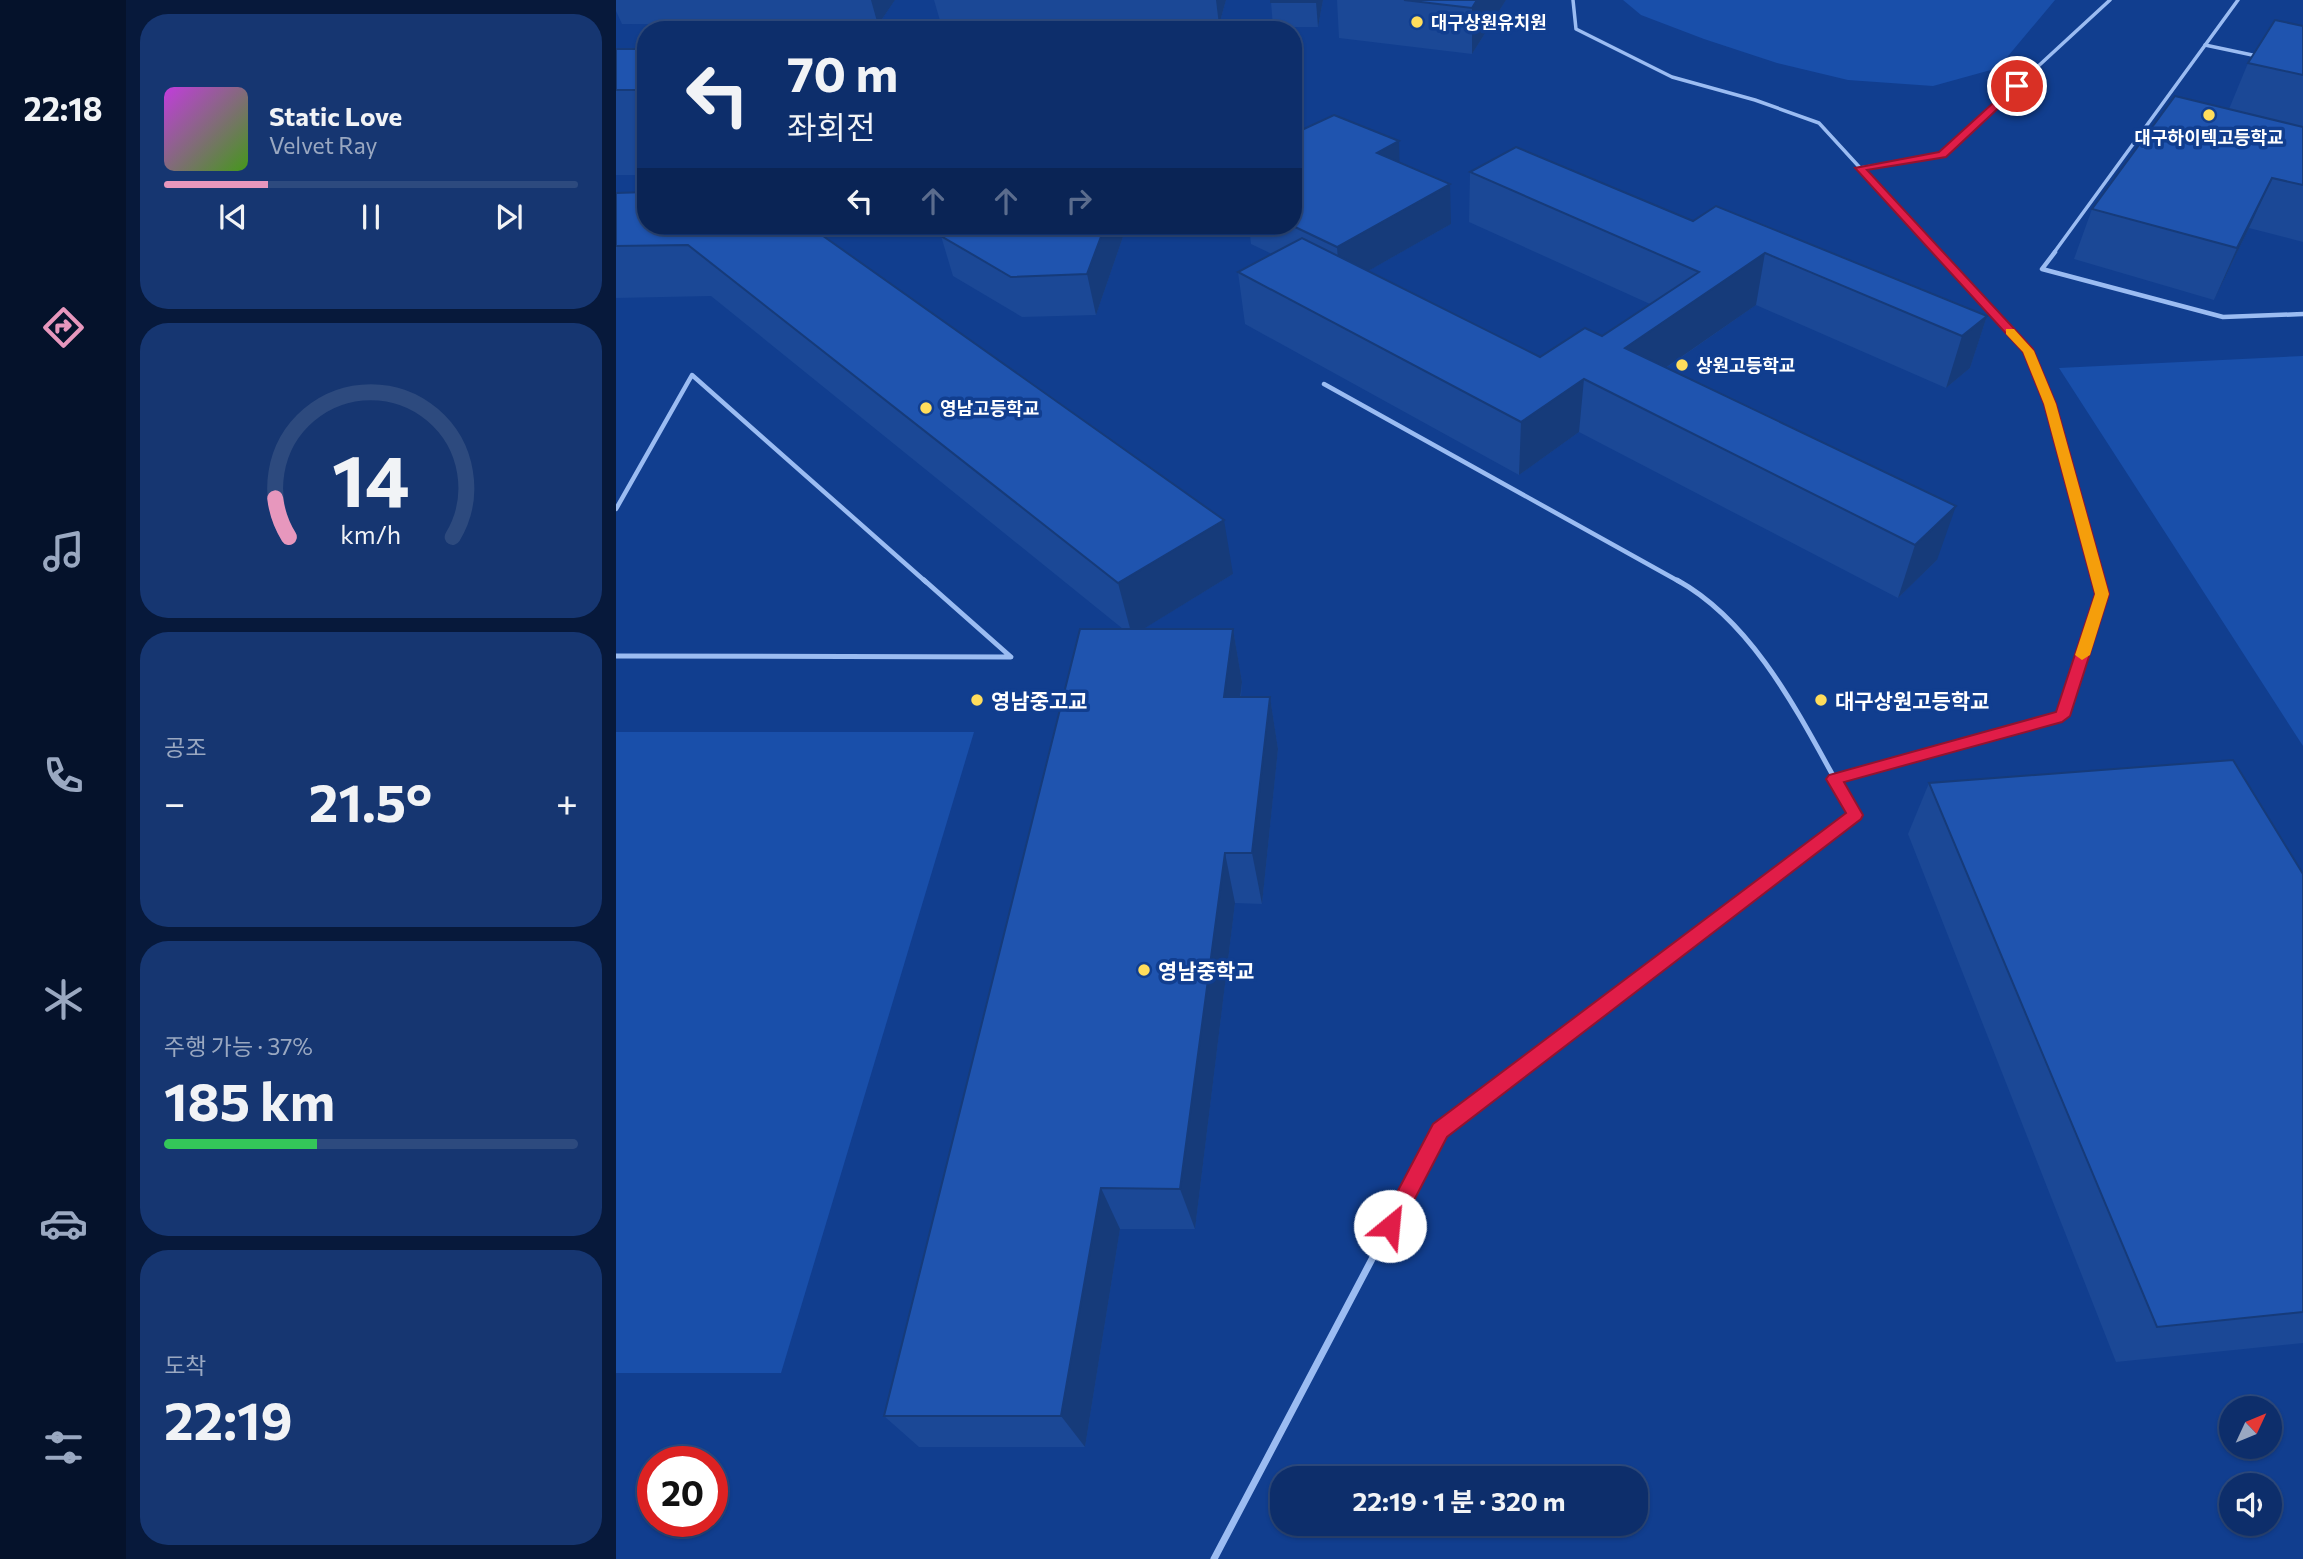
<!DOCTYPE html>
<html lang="ko">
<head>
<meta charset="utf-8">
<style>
  :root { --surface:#0d2e6b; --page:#163671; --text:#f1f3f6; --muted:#9aa8c1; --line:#2d4a7e; --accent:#e797bd }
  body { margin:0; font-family:Commissioner,"Noto Sans KR",sans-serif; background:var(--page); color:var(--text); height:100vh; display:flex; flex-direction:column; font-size:26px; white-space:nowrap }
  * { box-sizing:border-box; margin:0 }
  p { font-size:23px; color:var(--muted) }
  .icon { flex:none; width:38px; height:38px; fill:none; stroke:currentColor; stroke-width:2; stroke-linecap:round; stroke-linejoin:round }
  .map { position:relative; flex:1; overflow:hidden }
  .side { display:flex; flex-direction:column; gap:14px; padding:14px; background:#07193b; width:490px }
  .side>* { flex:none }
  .guide { position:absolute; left:21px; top:21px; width:665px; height:214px; border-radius:28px; box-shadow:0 2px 5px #0004,0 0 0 2px var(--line); background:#0d2e6b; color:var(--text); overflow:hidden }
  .needle { width:46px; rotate:46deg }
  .buttons { position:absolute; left:1603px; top:1396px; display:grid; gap:14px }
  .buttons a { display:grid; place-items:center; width:63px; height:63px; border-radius:50%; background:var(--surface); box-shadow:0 2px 5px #0004,0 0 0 2px var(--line); font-size:35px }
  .speed { position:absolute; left:21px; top:1446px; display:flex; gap:14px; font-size:35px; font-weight:700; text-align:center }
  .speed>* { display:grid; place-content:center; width:91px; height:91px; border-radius:50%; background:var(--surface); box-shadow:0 2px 5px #0004,0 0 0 2px var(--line); line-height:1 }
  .speed .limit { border:10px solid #d22; background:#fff; color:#111 }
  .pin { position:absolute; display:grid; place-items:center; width:60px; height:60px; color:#fff; margin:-30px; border:4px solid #fff; border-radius:50%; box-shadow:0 2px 7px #0007 }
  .me { position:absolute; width:77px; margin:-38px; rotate:28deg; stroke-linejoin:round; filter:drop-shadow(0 0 5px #0008) }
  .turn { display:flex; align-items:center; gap:24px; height:147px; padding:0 35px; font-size:32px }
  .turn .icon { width:91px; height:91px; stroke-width:2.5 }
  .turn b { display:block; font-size:49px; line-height:60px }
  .lanes { display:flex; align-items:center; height:66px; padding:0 35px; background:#0003; justify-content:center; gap:35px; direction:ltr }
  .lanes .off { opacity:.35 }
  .big { font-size:52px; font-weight:700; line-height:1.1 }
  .side .widget { flex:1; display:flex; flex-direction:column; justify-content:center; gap:10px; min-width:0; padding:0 24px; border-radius:28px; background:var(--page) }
  .side .dial { align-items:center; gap:0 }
  .dial svg { height:182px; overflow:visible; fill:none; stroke:var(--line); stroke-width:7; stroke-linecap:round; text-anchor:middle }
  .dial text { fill:var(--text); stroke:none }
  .song { display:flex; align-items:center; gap:21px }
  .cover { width:84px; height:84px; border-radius:10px; background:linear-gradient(135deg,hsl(290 70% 55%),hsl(100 70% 35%)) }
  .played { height:7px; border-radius:4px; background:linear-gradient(90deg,var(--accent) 25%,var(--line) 25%) }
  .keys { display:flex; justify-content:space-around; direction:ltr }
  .heat { display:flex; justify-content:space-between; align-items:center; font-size:38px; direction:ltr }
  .charge { height:10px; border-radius:5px; background:linear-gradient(90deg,#34c759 37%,var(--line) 0) }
  .trip { position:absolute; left:654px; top:1466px; width:378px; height:70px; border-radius:28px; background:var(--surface); box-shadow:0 2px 5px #0004,0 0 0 2px var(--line); font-weight:700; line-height:70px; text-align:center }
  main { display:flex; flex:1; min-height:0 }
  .tab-bar { display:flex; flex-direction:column; width:126px; justify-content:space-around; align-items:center; background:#05122b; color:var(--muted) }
  .tab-bar .icon { width:49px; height:49px }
  .tab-bar .current { color:var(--accent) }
  .tab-bar b { font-size:32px; color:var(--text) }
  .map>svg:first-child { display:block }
  .green { fill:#194faa }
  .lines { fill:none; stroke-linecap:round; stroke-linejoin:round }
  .service-far3 { stroke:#9bbcf2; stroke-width:3.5 }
  .service-far2 { stroke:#9bbcf2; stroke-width:4.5 }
  .service-far1 { stroke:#9bbcf2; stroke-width:5 }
  .service { stroke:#9bbcf2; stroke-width:7 }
  .wall { fill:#1b4896 }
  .shaded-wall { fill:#163b7a }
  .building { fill:#1f54af; stroke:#163b7a; stroke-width:2 }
  .route { fill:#e11d48; stroke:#92132f; stroke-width:2 }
  .slow { fill:#f59e0b }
  .poi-dot { fill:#ffdd5c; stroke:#113e8f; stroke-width:2.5 }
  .labels { text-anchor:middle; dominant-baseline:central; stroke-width:7; stroke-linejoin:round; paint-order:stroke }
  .far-poi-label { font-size:18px; font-weight:bold; fill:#fff; stroke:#113e8f; text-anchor:start }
  .poi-label { font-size:21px; font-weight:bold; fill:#fff; stroke:#113e8f; text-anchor:start }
</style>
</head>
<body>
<main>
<nav class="tab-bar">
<b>22:18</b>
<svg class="icon current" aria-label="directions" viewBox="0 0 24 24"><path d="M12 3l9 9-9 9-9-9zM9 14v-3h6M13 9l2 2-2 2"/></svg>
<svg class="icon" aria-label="music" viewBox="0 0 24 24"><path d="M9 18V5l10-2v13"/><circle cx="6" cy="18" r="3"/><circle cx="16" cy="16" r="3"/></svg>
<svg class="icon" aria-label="phone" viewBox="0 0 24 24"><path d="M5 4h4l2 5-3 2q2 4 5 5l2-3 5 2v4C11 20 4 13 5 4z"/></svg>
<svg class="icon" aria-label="climate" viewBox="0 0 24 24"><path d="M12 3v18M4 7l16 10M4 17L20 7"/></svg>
<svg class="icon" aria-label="car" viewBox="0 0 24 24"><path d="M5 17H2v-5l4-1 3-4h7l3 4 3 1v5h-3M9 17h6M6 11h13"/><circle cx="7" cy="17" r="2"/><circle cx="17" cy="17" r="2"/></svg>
<svg class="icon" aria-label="filters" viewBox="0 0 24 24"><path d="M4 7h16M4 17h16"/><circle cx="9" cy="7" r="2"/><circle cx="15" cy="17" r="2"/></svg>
</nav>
<section class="side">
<div class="widget">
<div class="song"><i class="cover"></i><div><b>Static Love</b><p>Velvet Ray</p></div></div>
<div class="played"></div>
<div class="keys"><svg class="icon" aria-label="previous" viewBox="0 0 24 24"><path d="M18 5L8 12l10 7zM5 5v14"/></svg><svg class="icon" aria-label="pause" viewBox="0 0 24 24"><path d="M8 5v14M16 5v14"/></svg><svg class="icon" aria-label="next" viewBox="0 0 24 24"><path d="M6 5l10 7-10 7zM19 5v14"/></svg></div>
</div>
<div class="widget dial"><svg viewBox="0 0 100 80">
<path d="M14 69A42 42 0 1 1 86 69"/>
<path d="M14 69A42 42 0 0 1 8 52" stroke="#e797bd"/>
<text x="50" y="56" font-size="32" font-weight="700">14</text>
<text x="50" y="72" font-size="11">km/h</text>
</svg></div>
<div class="widget"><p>공조</p>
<div class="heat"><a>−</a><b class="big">21.5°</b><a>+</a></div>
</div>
<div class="widget"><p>주행 가능 · 37%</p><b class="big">185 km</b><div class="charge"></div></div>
<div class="widget"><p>도착</p><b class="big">22:19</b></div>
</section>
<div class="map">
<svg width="1687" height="1559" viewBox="0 0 1687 1559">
  <rect width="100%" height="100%" fill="#113e8f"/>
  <g class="green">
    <polygon points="1007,0 1439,0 1382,68 1317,86 1232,80 1161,63 1088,39 1025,15"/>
    <polygon points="1687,356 1687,746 1443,368"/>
    <polygon points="0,732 358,732 165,1373 0,1373"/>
  </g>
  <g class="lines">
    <g class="service-far3">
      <polyline points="957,0 960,29 1056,77 1139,100 1203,123 1323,254"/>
      <polyline points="1589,45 1641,56"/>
      <polyline points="1244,168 1326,155 1494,0"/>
      <polyline points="1437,254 1622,0"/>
    </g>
    <g class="service-far2">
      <polyline points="1322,252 1413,351 1434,404 1482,582"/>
      <polyline points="1439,252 1426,269 1607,317 1687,314"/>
      <polyline points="708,384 1064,582"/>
      <polyline points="0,509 76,375 310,582"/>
    </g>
    <g class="service-far1">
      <polyline points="0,656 395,657 308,580"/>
      <polyline points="1218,779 1446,716 1486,595 1482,580"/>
      <path d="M986,1007l253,-192c-47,-81 -93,-188 -178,-235"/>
    </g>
    <polyline class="service" points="598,1559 824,1130 988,1006"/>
  </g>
  <g class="wall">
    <polygon points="0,0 279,0 262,25 6,24 0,11"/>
    <polygon points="318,0 610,0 603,25 325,24"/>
    <polygon points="707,0 702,27 657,27 655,2"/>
    <polygon points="721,0 890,0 856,54 723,38"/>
    <polygon points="1687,26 1687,242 1633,228 1598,300 1458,259 1476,209 1613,109 1632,63"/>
    <rect x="0" y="49" width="30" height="126"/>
    <polygon points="677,134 783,162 835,224 752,271 924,357 986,336 1034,304 853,222 854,172 1077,221 1371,316 1354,368 1330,388 1140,305 1050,368 1321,560 1282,598 963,432 903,475 629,324 622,272 656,254 635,244 633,226 677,226"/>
    <polygon points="0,193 193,226 617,574 527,629 617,629 626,682 625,697 654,697 662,749 646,904 619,903 579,1229 504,1229 469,1447 303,1447 268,1416 507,629 95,296 0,298"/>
    <polygon points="509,231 480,315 406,317 337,276 325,236"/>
    <polygon points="1313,783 1687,874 1687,1343 1500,1362 1292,834"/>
  </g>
  <g class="shaded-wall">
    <polygon points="255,0 279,0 262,25"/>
    <polygon points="600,0 610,0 603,25"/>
    <polygon points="701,0 707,0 702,27 700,2"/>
    <polygon points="861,0 890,0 856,54 856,8"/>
    <polygon points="783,141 784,180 761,153"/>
    <polygon points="1656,178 1633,228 1598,300 1621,248"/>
    <polygon points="834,184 835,224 724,287 721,247"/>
    <polygon points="489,226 508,226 509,231 480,315 471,274"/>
    <polygon points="1149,253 1140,305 1006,398 1009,348"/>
    <polygon points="1371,316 1354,368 1330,388 1346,336"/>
    <polygon points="968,379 963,432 903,475 905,422"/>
    <polygon points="1340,506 1321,560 1282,598 1299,545"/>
    <polygon points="608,520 617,574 516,636 502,583"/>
    <polygon points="617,629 626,682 618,749 608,697"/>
    <polygon points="654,697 662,749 646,904 636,853"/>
    <polygon points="609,853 619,903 579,1229 564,1189"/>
    <polygon points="485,1188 504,1229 469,1447 445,1416"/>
  </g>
  <g class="building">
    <polygon points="655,0 701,0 700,2 655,2"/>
    <polygon points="788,0 861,0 856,8"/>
    <polygon points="1659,20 1687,26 1687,75 1632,63"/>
    <rect x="0" y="49" width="30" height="41"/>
    <polygon points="1559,96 1687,127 1687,185 1656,178 1621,248 1476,209"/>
    <polygon points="718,115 783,141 761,153 834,184 721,247 677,226 677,179 685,175 677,172 677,134"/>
    <polygon points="900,147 1077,221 1100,206 1371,316 1346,336 1149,253 1009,348 1340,506 1299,545 968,379 905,422 622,272 686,238 924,357 969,328 986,336 1083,272 854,172"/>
    <polygon points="30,192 30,226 193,226 608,520 502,583 72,245 0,246 0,193"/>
    <polygon points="330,226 489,226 471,274 395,277 325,236"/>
    <polygon points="464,629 617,629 608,697 654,697 636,853 609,853 564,1189 485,1188 445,1416 268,1416"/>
    <polygon points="1617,760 1687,874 1687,1312 1541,1327 1313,783"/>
  </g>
  <polygon class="route" points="1398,84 1406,86 1330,157 1251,170 1417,349 1440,404 1493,594 1454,716 1446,722 1228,782 1247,815 1245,819 831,1137 781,1233 774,1236 767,1233 764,1226 767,1219 817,1124 1230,813 1210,779 1213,775 1440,712 1479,594 1428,404 1407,352 1239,168 1323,152"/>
  <polygon class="slow" points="1390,329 1398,329 1418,351 1440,404 1493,594 1474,655 1466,660 1459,655 1479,594 1428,404 1407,352 1390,334"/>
  <g class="poi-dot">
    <circle cx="801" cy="22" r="7"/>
    <circle cx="1593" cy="115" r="7"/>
    <circle cx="1066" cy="365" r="7"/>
    <circle cx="310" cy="408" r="7"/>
    <circle cx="361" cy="700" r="7"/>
    <circle cx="1205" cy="700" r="7"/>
    <circle cx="528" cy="970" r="7"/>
  </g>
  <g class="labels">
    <g class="far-poi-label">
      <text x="815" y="22">대구상원유치원</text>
      <text x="1593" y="137" text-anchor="middle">대구하이텍고등학교</text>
      <text x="1080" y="365">상원고등학교</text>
      <text x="324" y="408">영남고등학교</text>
    </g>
    <g class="poi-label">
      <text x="375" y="700">영남중고교</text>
      <text x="1219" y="700">대구상원고등학교</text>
      <text x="542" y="970">영남중학교</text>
    </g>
  </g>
</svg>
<div class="buttons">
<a><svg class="needle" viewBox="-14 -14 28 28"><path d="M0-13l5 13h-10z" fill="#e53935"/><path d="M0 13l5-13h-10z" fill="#9aa8c1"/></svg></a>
<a><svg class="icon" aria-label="sound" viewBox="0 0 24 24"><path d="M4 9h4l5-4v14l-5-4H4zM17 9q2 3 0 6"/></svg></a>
</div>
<div class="speed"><div class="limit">20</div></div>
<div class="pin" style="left:1401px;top:86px;background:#d93025"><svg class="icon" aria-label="arrive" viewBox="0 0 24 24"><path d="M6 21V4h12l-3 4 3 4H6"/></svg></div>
<svg class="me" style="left:774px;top:1226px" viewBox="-20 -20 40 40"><circle r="19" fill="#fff"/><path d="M0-13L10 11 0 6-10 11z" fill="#e11d48"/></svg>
<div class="trip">22:19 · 1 분 · 320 m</div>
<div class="guide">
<div class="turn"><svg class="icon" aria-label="left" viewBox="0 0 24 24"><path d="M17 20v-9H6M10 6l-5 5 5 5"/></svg><div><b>70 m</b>좌회전</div></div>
<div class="lanes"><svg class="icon" aria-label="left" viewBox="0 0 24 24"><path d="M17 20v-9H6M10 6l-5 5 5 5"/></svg><svg class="icon off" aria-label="ahead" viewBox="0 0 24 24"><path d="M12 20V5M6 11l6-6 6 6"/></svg><svg class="icon off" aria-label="ahead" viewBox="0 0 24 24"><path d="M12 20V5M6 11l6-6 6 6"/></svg><svg class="icon off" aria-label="right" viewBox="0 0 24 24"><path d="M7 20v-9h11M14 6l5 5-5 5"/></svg></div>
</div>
</div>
</main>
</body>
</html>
